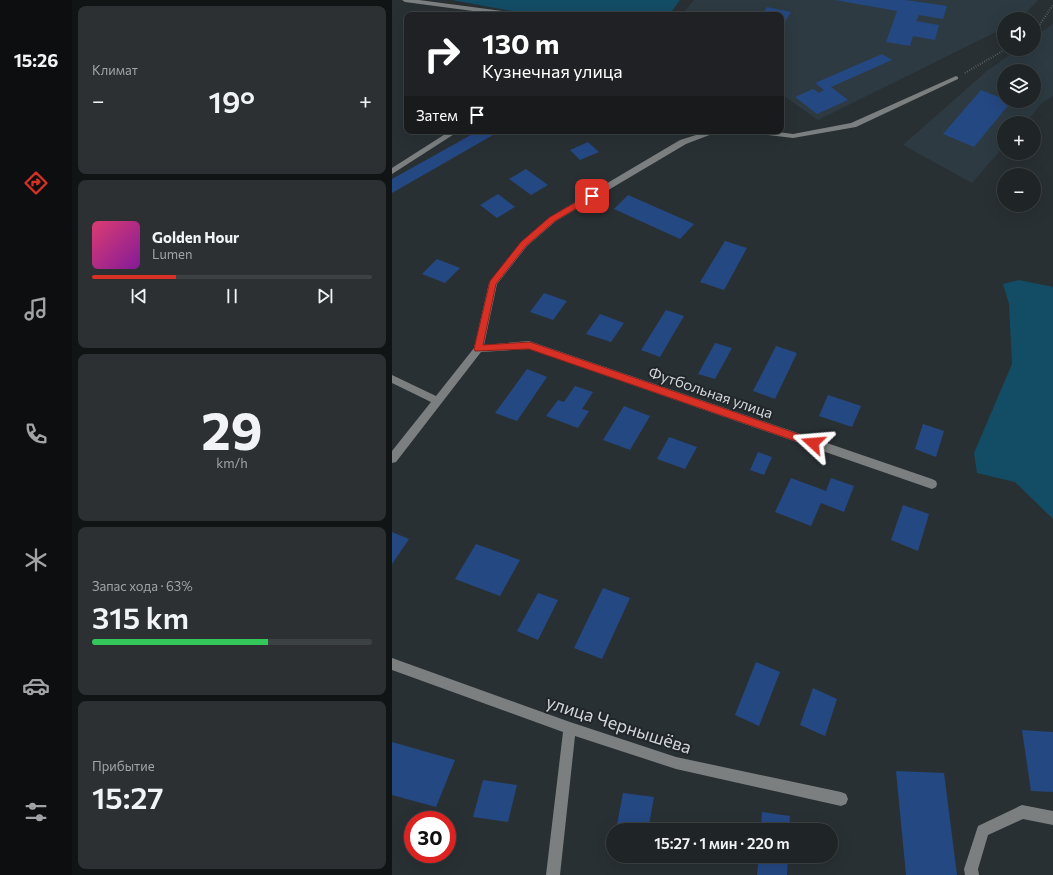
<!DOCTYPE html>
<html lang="ru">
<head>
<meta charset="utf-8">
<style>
  :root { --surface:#1f2426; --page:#2c3032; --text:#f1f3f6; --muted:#a1a4a7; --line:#3c4143; --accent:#d93025 }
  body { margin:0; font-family:Commissioner,sans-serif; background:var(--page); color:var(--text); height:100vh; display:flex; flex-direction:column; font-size:15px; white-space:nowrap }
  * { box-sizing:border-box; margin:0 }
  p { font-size:13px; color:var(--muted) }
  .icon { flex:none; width:22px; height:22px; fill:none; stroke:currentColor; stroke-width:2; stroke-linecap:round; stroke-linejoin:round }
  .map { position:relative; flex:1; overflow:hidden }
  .panel { display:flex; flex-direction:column; gap:6px; padding:6px; background:#111415; width:320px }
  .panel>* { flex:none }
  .banner { position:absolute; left:12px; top:12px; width:380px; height:122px; border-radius:8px; box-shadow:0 4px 16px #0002,0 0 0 1px var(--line); background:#202124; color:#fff; overflow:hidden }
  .tools { position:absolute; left:605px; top:12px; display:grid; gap:8px }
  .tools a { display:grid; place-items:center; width:44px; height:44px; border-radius:50%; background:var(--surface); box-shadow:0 4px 16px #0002,0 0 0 1px var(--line); font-size:20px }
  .speed { position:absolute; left:12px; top:811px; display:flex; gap:8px; font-size:20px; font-weight:700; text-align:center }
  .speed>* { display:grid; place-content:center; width:52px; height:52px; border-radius:50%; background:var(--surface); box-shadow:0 4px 16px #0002,0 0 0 1px var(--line); line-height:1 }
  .speed .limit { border:6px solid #d22; background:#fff; color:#111 }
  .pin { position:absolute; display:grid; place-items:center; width:34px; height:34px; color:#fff; margin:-17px; border-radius:8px; box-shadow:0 2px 6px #0006 }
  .me { position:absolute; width:44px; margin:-22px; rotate:289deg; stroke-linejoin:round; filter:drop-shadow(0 0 3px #0008) }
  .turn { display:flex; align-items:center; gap:14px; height:84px; padding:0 12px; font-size:18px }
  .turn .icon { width:52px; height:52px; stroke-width:2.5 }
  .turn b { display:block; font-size:28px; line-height:34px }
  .then { display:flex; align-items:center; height:38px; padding:0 12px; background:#0003; gap:8px; font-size:15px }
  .big { font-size:30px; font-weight:600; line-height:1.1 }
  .panel .card { flex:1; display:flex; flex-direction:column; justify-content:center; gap:6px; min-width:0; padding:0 14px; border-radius:8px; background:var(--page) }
  .panel .dial { align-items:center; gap:0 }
  .dial b { font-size:52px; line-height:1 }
  .song { display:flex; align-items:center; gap:12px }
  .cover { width:48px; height:48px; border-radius:6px; background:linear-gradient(135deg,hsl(340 70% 55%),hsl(290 70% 35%)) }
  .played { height:4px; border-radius:2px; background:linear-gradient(90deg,var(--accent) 30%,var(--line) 30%) }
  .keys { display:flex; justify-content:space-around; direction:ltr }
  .heat { display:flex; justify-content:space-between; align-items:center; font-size:22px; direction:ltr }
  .charge { height:6px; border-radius:3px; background:linear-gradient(90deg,#34c759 63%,var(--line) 0) }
  .trip { position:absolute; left:214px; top:823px; width:232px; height:40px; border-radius:20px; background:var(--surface); box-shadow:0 4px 16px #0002,0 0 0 1px var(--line); font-weight:600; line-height:40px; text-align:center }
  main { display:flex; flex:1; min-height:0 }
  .menu { display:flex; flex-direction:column; width:72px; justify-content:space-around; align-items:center; background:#0c0e0f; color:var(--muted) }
  .menu .icon { width:28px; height:28px }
  .menu .active { color:var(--accent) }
  .menu b { font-size:18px; color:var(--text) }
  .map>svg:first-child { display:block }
  .built { fill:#2d3a41; fill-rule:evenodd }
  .green { fill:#134c65 }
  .building { fill:#244882 }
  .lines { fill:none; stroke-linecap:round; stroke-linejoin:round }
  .path { stroke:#7b8183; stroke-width:2; stroke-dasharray:0.5 2; stroke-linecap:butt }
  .minor { fill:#7b7f7f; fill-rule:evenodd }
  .route { fill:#d93025; stroke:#8d1f18 }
  .labels { text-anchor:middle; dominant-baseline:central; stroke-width:4; stroke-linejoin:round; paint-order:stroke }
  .street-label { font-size:15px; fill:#d2d6d8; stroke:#202629 }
  .near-street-label { font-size:18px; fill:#d2d6d8; stroke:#202629 }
</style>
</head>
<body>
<main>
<nav class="menu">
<b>15:26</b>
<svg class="icon active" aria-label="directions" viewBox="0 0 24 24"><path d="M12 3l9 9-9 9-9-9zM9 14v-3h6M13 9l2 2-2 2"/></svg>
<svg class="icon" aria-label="music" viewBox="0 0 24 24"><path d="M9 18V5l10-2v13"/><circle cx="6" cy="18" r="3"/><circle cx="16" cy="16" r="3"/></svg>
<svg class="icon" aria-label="phone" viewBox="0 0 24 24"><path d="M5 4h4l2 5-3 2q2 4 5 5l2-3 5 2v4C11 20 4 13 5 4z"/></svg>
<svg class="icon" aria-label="climate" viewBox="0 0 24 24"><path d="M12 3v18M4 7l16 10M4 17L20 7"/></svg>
<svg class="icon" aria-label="car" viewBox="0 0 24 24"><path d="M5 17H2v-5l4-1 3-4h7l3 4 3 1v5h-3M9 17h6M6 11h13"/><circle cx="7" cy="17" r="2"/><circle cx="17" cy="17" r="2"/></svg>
<svg class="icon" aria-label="filters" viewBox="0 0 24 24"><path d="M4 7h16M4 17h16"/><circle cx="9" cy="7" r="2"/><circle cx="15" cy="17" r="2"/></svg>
</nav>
<section class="panel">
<div class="card"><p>Климат</p>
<div class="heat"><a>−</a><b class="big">19°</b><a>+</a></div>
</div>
<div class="card">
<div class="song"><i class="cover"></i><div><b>Golden Hour</b><p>Lumen</p></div></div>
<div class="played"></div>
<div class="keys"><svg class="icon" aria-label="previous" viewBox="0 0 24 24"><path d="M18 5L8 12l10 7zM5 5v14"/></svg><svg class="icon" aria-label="pause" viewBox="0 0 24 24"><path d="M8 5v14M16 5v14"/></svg><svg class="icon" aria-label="next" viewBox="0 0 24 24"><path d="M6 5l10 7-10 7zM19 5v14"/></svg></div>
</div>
<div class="card dial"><b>29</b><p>km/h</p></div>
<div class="card"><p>Запас хода · 63%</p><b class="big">315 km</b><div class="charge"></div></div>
<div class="card"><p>Прибытие</p><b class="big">15:27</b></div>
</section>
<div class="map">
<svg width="661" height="875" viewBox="0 0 661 875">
  <rect width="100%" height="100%" fill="#293033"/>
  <g class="built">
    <polygon points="302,0 646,0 628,19 612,19 612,28 426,120 389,94 389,15 289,15"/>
    <path d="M661,24v72l-11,7 -17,20h-21v23l-32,37 -69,-38 85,-75 30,-21h16v-12zM612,71h30v30h-30z"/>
  </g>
  <g class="green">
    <polygon points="60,0 288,0 277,15 141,15"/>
    <polygon points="627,280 661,287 661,519 623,482 585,473 582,453 620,364 617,304 611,284"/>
  </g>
  <g class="building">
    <polygon points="443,0 514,0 555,6 551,19 527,15 524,21 547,25 543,40 521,36 518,46 494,42 505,11"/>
    <polygon points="375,7 399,12 389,29 389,15 370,15"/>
    <polygon points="490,54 500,60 439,87 456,100 425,114 403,97 421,89 427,93 432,90 423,83"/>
    <polygon points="589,90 612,99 612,101 619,102 582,147 551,134"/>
    <polygon points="86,131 108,131 0,193 0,179"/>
    <polygon points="196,142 207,152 188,160 178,150"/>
    <polygon points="134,169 156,185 139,195 117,179"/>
    <polygon points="106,194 123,207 105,218 88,205"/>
    <polygon points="236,195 302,224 288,239 222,209"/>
    <polygon points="333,241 355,248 332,290 308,282"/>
    <polygon points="45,259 68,268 53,283 30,274"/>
    <polygon points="152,293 175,301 161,320 138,312"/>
    <polygon points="274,310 292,316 268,357 249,350"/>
    <polygon points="208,314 232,323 219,342 194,334"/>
    <polygon points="323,343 340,348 323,379 306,374"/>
    <polygon points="384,346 405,353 383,399 361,391"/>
    <polygon points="135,369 155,377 125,421 103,413"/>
    <polygon points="183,386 201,392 190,409 197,411 186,428 154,416 166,400 172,402"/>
    <polygon points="436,395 469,406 460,427 427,416"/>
    <polygon points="232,406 258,416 238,450 211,440"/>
    <polygon points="531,424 552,431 544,457 523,449"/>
    <polygon points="277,437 305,447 293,469 265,459"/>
    <polygon points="366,452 380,457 372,475 358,470"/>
    <polygon points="399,478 434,491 439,478 462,486 452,512 429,503 419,526 383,512"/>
    <polygon points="511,505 537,514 526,551 499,540"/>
    <polygon points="0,532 17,539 0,564"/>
    <polygon points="84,544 128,560 108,596 63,579"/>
    <polygon points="211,588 238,598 210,659 182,648"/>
    <polygon points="146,593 166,600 146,640 125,631"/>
    <polygon points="364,662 388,672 367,726 343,715"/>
    <polygon points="421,688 445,699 433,736 408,725"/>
    <polygon points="630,730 661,732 661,792 639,791"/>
    <polygon points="0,742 63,760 44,807 0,795"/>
    <polygon points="504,771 552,773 565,875 514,875"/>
    <polygon points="91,780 125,785 116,822 81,817"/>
    <polygon points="231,793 262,797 256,830 224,830"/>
    <polygon points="370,812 398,816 397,830 369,830"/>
    <polygon points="367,856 396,856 395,875 365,875"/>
  </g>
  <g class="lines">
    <g class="path">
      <polyline points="642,33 661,5"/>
      <polyline points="573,73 614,49"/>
    </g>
    <g class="minor">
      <polygon points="10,0 27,0 125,13 128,15 111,15 13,2"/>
      <polygon points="564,76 566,77 566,79 464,127 401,138 359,133 355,131 378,131 401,134 459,123"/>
      <polygon points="58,131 67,131 0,174 0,168"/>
      <polygon points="317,131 328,131 294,144 164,221 135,246 105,284 92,345 137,341 540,479 544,481 545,484 544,487 540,489 137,349 89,352 4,462 0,463 0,451 39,402 0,383 0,375 44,396 82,348 97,283 129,242 158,217 288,140"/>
      <polygon points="0,658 178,722 284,757 449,792 454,794 456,799 454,804 449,806 284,769 183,736 168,875 154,875 171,732 0,670"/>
      <polygon points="630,805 661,811 661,825 631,819 596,835 586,869 587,875 573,875 572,869 586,826"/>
    </g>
  </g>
  <polygon class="route" points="200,193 202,194 202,198 163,221 134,246 104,284 91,345 138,342 424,440 425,443 424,445 421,447 137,349 83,351 82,349 98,281 129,242 158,217"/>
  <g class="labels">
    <g class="street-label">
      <text transform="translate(319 392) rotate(19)">Футбольная улица</text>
    </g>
    <g class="near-street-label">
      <text transform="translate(227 724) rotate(18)">улица Чернышёва</text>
    </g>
  </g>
</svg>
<div class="tools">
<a><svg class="icon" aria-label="sound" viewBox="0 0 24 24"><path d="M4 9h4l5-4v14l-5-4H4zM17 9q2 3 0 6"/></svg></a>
<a><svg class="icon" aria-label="layers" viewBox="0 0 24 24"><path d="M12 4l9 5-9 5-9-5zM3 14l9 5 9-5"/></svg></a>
<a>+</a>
<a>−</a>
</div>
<div class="speed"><div class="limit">30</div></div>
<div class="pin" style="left:200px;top:196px;background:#d93025"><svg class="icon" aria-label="arrive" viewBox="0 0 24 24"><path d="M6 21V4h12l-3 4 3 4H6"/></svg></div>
<svg class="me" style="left:421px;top:443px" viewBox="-20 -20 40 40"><path d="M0-17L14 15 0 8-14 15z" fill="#d93025" stroke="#fff" stroke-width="4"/></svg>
<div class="trip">15:27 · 1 мин · 220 m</div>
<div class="banner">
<div class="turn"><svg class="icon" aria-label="right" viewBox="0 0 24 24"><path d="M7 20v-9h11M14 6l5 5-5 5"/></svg><div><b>130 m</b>Кузнечная улица</div></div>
<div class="then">Затем<svg class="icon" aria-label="arrive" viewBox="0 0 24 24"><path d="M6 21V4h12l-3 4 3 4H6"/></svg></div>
</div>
</div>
</main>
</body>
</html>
